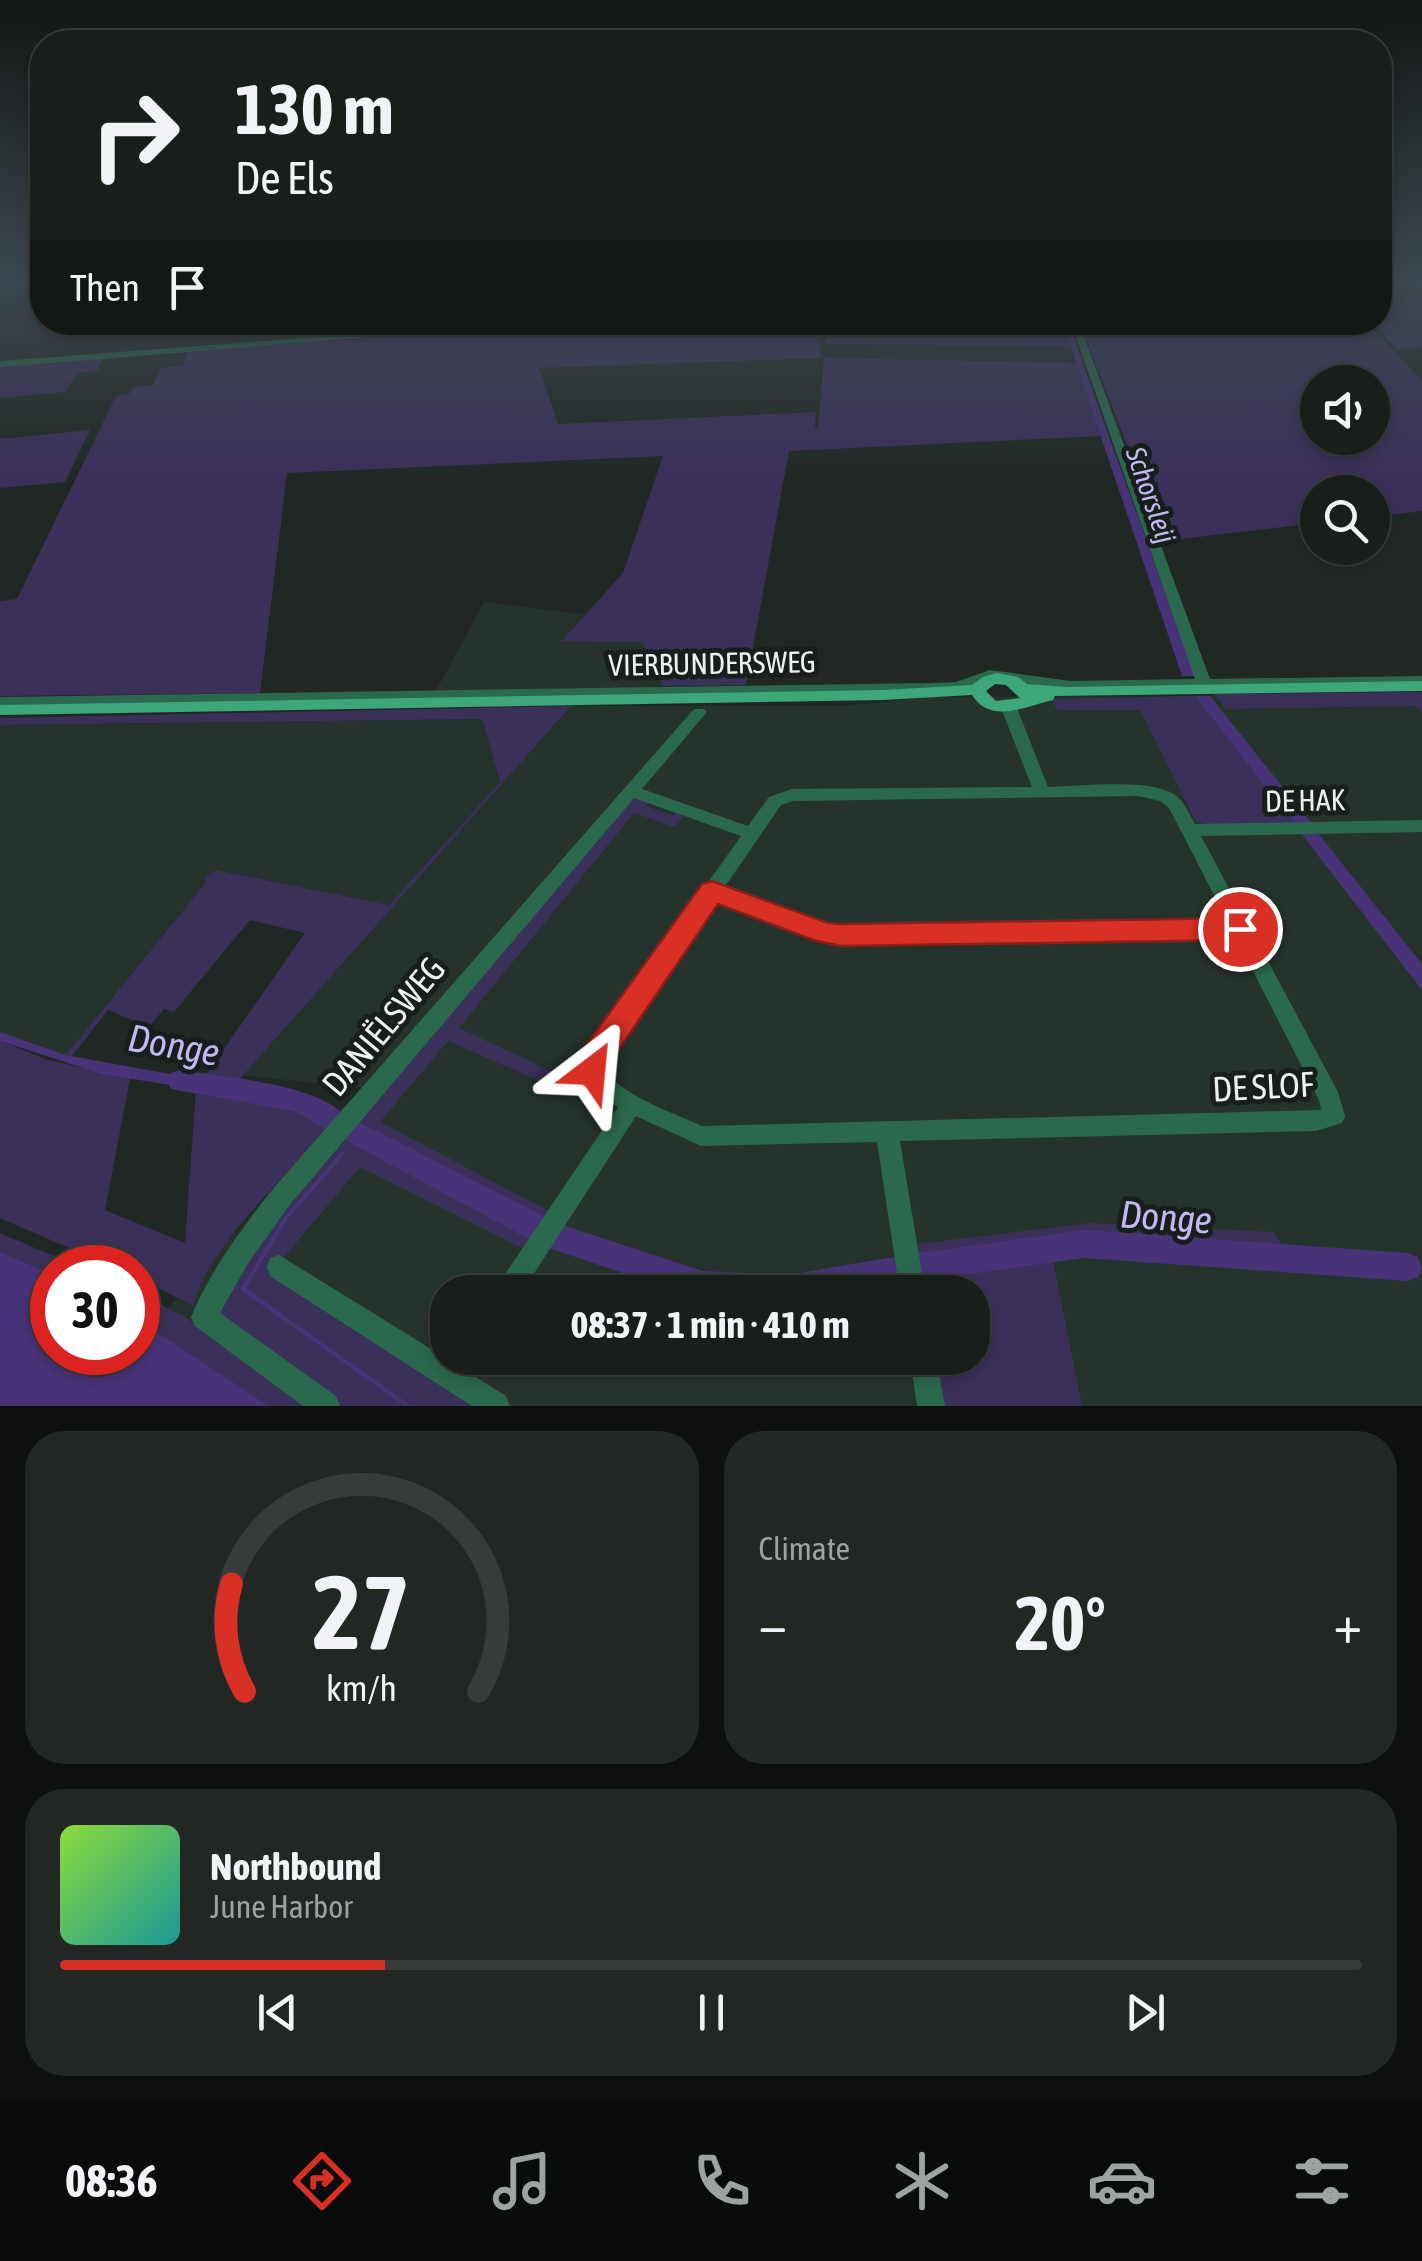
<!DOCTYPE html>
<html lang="en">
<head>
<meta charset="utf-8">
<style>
  :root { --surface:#191e1b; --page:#222724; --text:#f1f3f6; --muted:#9fa2a3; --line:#373c3a; --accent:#d93025 }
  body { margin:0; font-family:"Asap Condensed",sans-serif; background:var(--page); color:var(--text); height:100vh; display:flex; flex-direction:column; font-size:38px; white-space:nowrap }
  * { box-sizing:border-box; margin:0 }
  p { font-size:32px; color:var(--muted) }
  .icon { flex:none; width:55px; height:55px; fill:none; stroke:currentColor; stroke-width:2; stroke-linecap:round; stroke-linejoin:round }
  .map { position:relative; height:1406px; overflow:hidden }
  .details { display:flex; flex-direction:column; gap:25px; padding:25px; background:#0e100f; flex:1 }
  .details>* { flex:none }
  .hud { position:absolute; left:30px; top:30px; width:1362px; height:305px; border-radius:40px; box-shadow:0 5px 15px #0003,0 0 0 2px var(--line); background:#191e1b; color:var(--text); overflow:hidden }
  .controls { position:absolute; left:1300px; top:365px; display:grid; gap:20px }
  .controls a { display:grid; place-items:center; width:90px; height:90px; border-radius:50%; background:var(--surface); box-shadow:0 5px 15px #0003,0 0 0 2px var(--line); font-size:50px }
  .speed { position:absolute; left:30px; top:1245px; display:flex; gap:20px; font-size:50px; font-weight:700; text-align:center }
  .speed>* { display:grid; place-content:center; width:130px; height:130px; border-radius:50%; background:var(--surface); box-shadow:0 5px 15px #0003,0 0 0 2px var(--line); line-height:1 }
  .speed .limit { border:15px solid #d22; background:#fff; color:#111 }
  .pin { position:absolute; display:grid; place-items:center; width:85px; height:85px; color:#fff; margin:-42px; border:5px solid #fff; border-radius:50%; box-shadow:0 2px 10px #0007 }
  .me { position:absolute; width:110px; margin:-55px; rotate:29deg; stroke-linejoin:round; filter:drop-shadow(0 0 8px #0008) }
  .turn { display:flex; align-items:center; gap:35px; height:210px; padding:0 40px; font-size:45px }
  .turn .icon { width:130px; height:130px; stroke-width:2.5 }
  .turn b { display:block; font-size:70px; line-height:85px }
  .then { display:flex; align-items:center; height:95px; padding:0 40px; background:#0003; gap:20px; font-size:38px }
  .big { font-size:75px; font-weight:700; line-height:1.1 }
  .details .tile { flex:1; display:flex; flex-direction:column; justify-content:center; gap:15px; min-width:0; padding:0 35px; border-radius:40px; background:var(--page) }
  .details .dial { align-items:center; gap:0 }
  .dial svg { height:260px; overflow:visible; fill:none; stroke:var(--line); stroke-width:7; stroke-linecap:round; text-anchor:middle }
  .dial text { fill:var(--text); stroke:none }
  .song { display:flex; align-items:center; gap:30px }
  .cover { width:120px; height:120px; border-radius:15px; background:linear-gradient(135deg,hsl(90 70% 55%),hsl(180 70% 35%)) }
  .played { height:10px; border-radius:5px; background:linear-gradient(90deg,var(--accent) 25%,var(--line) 25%) }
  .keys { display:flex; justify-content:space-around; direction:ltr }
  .heat { display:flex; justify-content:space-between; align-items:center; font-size:55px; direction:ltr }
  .details .tiles { flex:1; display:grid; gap:25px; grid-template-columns:1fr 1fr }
  .tile:last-child { grid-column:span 2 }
  .trip { position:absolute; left:430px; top:1275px; width:560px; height:100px; border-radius:40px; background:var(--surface); box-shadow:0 5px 15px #0003,0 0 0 2px var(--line); font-weight:700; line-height:100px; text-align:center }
  .dock { display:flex; height:160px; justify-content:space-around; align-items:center; background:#0a0c0b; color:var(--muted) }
  .dock .icon { width:70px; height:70px }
  .dock .current { color:var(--accent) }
  .dock b { font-size:45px; color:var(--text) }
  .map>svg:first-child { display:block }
  .built { fill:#26332d; fill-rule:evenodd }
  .green { fill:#3b305a; fill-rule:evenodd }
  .water { fill:#483378 }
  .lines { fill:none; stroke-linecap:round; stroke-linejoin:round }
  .stream { stroke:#483378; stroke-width:4 }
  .river { fill:#483378; fill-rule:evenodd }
  .minor { fill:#2b694e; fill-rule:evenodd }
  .major { fill:#3da77a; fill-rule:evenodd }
  .route { fill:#d93025; stroke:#8d1f18; stroke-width:2.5 }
  .labels { text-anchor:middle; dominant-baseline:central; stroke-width:10; stroke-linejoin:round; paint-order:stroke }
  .far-water-label { font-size:28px; font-style:italic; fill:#c5b7f4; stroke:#181e1b }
  .street-label { font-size:30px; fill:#edf1ef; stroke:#181e1b }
  .near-street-label { font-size:35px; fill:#edf1ef; stroke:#181e1b }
  .near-water-label { font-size:38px; font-style:italic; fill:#c5b7f4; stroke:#181e1b }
</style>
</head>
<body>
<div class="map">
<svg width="1422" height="1406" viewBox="0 0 1422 1406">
  <rect width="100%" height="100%" fill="#212824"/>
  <g class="built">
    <polygon points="484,602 589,615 648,639 668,656 662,694 440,697 437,689"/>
    <path d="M1422,695v711h-1134l-130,-86 205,-232 -120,-13 328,-369h274l84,-9zM448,1292h524v66h-524z"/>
    <polygon points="482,719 500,782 389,905 216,870 66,1055 0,1032 0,725"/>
  </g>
  <g class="green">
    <polygon points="1422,300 1422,347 1397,349 1373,323 1380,322 1380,303"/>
    <path d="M1096,322l271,1 55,58v130l-49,6 -1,-25h-54l-1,31 -153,18 -80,-208 1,-6zM1318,382h54v56h-54z"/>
    <polygon points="573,323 810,323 802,329 820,332 820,358 539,368 558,424 816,412 815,427 818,428 824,358 1076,363 1101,436 789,451 746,685 663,686 642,642 562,641 623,573 663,456 287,473 260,693 0,696 0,601 17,599 116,396 129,394 133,387 153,385 161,368 183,366 188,351"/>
    <polygon points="878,330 1065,331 1071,347 825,344 825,338 881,337"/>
    <polygon points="103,358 97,371 77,373 65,392 0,398 0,366"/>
    <polygon points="90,430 65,482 0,488 0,439"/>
    <polygon points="1422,692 1422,712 1416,706 1226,709 1214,694"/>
    <polygon points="1195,696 1294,824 1214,825 1196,822 1140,710 1057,710 1052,699"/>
    <path d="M571,706l-341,384 76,14 29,16c-38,46 -132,130 -141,186l-56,-28v-10l-25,-1 -113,-49v-177l45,18 85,20 -25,131 80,33 11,-154 109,-156 -55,-13 -76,92 -10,-3 -15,18 -41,-17 -36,46 -6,-1 141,-174 -3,-2 12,-9 173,35 111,-123 -18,-63 -482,6v-7z"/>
    <polygon points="632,797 650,801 646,806 673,816 678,811 684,816 675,827 634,813 459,1028 563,1077 556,1088 448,1041 380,1122 549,1211 522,1248 360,1167 269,1275 474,1406 336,1406 210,1314 228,1272"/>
    <polygon points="1089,1223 1274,1232 1288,1256 1112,1244 1051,1251 1082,1406 942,1406 934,1358 972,1358 972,1292 924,1292 918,1244"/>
    <polygon points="0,1233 79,1267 52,1268 52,1274 0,1252"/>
    <polygon points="138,1293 185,1317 304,1406 269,1406 138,1319"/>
  </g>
  <g class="water">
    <polygon points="1066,323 1076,323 1071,325 1071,330 1195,676 1182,676 1079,372 1064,325"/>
    <polygon points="1195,696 1210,696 1312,824 1294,824"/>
    <polygon points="1300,832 1317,832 1422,964 1422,990"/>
    <polygon points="0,1032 66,1055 202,1080 196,1089 102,1074 0,1041"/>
    <polygon points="0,1252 52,1274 52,1352 138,1352 138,1319 269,1406 0,1406"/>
  </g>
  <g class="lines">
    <polyline class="stream" points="343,1153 286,1218 243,1289 408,1406"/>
    <path class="river" d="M180,1070c38,6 151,15 167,51l5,-2 9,4 186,95 4,10 8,-4 144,47 85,4 112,-19 9,3 11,-6 164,-23 324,23 10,4 4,11 -4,9 -10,4 -324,-23 -164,23 -9,-3 -11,6 -45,8h-176l-130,-44 -4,-10 -8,4 -10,-4 -184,-99 -4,-8 -5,2 -40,-22 -123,-22 -4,-8 4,-8z"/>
    <g class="minor">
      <polygon points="1422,280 1422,284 1380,287 1380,283"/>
      <polygon points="516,322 560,322 0,367 0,361"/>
      <polygon points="1079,322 1093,322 1084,327 1082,331 1210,679 1422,676 1422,684 1070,689 991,679 958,690 932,691 0,707 0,697 932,683 956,682 990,670 1070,681 1195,679 1074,331"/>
      <path d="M1009,703l8,5 31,79c31,-1 96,-8 122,5 13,6 18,20 25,32l227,-4v12l-221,4 137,256 7,24 -3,7 -26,8 -416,10 25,151h-25l-23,-150 -176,4 -65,-30 -114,176h-26l3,-9 119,-176 -23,-15 -14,-21 10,-23 150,-212 -107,-38 -346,409 -41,58 -27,48 116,83 4,10h-37l-108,-80 -4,-9c19,-46 50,-87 80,-126l423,-482h10l3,3 -65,77 106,37 21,-29 23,-8 240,-2 -31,-79zM1138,796l22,5 9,7 59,114 -385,6 -16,-2 -103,-38 57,-83 12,-4zM716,900l103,38 24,4 392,-6 84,164 2,10 -619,16c-32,-15 -76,-28 -99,-57l4,-11z"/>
      <polygon points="279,1255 449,1360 451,1358 479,1358 471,1374 506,1396 510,1406 472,1406 270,1276 267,1267 270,1258"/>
      <polygon points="910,1358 936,1358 945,1406 917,1406"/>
    </g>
    <path class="major" d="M997,673l21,4 9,7 40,3 355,-6v10l-367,5 -2,4c-27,6 -62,25 -81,-5l-89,5 -883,15v-10l883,-15 89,-5 11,-8zM995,684l11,1 14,13 -24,3 -10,-10z"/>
  </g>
  <linearGradient id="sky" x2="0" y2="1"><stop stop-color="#121614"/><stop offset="0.59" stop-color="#3d4850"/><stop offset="1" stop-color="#3d4850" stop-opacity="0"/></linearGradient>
  <rect width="1422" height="477" fill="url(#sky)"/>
  <polygon class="route" points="712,881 828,923 842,924 1240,918 1250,921 1254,929 1250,937 1240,940 842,946 816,941 718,904 613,1058 604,1081 592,1085 581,1081 576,1071 587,1044 702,884"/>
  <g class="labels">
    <g class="far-water-label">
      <text transform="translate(1151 495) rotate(71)">Schorsleij</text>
    </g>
    <g class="street-label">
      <text transform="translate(712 663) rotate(-1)">VIERBUNDERSWEG</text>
      <text transform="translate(1305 800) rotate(-1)">DE HAK</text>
    </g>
    <g class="near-street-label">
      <text transform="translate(383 1026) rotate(-50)">DANIËLSWEG</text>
      <text transform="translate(1263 1086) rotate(-3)">DE SLOF</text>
    </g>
    <g class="near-water-label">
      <text transform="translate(174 1045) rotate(10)">Donge</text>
      <text transform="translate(1166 1217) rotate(4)">Donge</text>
    </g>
  </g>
</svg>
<div class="controls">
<a><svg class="icon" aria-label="sound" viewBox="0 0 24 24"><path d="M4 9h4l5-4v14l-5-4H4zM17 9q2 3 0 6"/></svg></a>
<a><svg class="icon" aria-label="search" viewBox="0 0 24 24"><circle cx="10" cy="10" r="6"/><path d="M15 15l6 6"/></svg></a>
</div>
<div class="speed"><div class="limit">30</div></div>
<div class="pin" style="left:1240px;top:929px;background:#d93025"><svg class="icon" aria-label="arrive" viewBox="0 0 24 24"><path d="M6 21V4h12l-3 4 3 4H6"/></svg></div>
<svg class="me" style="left:592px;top:1071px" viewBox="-20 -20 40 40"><path d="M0-17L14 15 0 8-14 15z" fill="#d93025" stroke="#fff" stroke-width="4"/></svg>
<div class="trip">08:37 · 1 min · 410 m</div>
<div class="hud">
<div class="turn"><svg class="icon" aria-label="right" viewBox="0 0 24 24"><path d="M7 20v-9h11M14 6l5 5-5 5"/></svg><div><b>130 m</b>De Els</div></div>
<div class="then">Then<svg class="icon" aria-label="arrive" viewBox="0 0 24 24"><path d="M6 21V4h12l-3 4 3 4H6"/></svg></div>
</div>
</div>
<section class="details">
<div class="tiles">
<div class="tile dial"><svg viewBox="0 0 100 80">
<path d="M14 69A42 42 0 1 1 86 69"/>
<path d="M14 69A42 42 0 0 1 10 36" stroke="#d93025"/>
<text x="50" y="56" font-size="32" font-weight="700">27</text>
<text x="50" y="72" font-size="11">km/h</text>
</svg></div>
<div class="tile"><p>Climate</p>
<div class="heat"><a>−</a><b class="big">20°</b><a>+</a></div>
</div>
<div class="tile">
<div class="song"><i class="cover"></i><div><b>Northbound</b><p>June Harbor</p></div></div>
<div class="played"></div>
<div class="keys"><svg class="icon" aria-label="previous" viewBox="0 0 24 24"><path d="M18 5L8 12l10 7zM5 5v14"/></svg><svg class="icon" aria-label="pause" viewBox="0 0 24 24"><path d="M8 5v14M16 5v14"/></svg><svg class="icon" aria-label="next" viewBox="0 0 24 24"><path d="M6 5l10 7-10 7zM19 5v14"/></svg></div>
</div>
</div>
</section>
<nav class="dock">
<b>08:36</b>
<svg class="icon current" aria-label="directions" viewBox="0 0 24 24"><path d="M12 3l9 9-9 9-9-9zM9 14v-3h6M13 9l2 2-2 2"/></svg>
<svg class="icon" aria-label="music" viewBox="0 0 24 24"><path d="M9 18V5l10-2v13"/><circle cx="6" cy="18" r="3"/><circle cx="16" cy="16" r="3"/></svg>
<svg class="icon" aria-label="phone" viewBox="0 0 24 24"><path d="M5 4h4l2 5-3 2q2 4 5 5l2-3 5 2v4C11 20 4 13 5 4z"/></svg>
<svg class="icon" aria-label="climate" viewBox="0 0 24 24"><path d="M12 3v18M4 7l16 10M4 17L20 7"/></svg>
<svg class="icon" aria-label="car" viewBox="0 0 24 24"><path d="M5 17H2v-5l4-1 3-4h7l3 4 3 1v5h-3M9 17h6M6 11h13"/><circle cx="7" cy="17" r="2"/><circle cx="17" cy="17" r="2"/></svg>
<svg class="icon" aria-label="filters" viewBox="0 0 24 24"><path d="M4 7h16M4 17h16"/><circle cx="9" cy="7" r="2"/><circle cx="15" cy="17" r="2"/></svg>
</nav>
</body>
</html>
